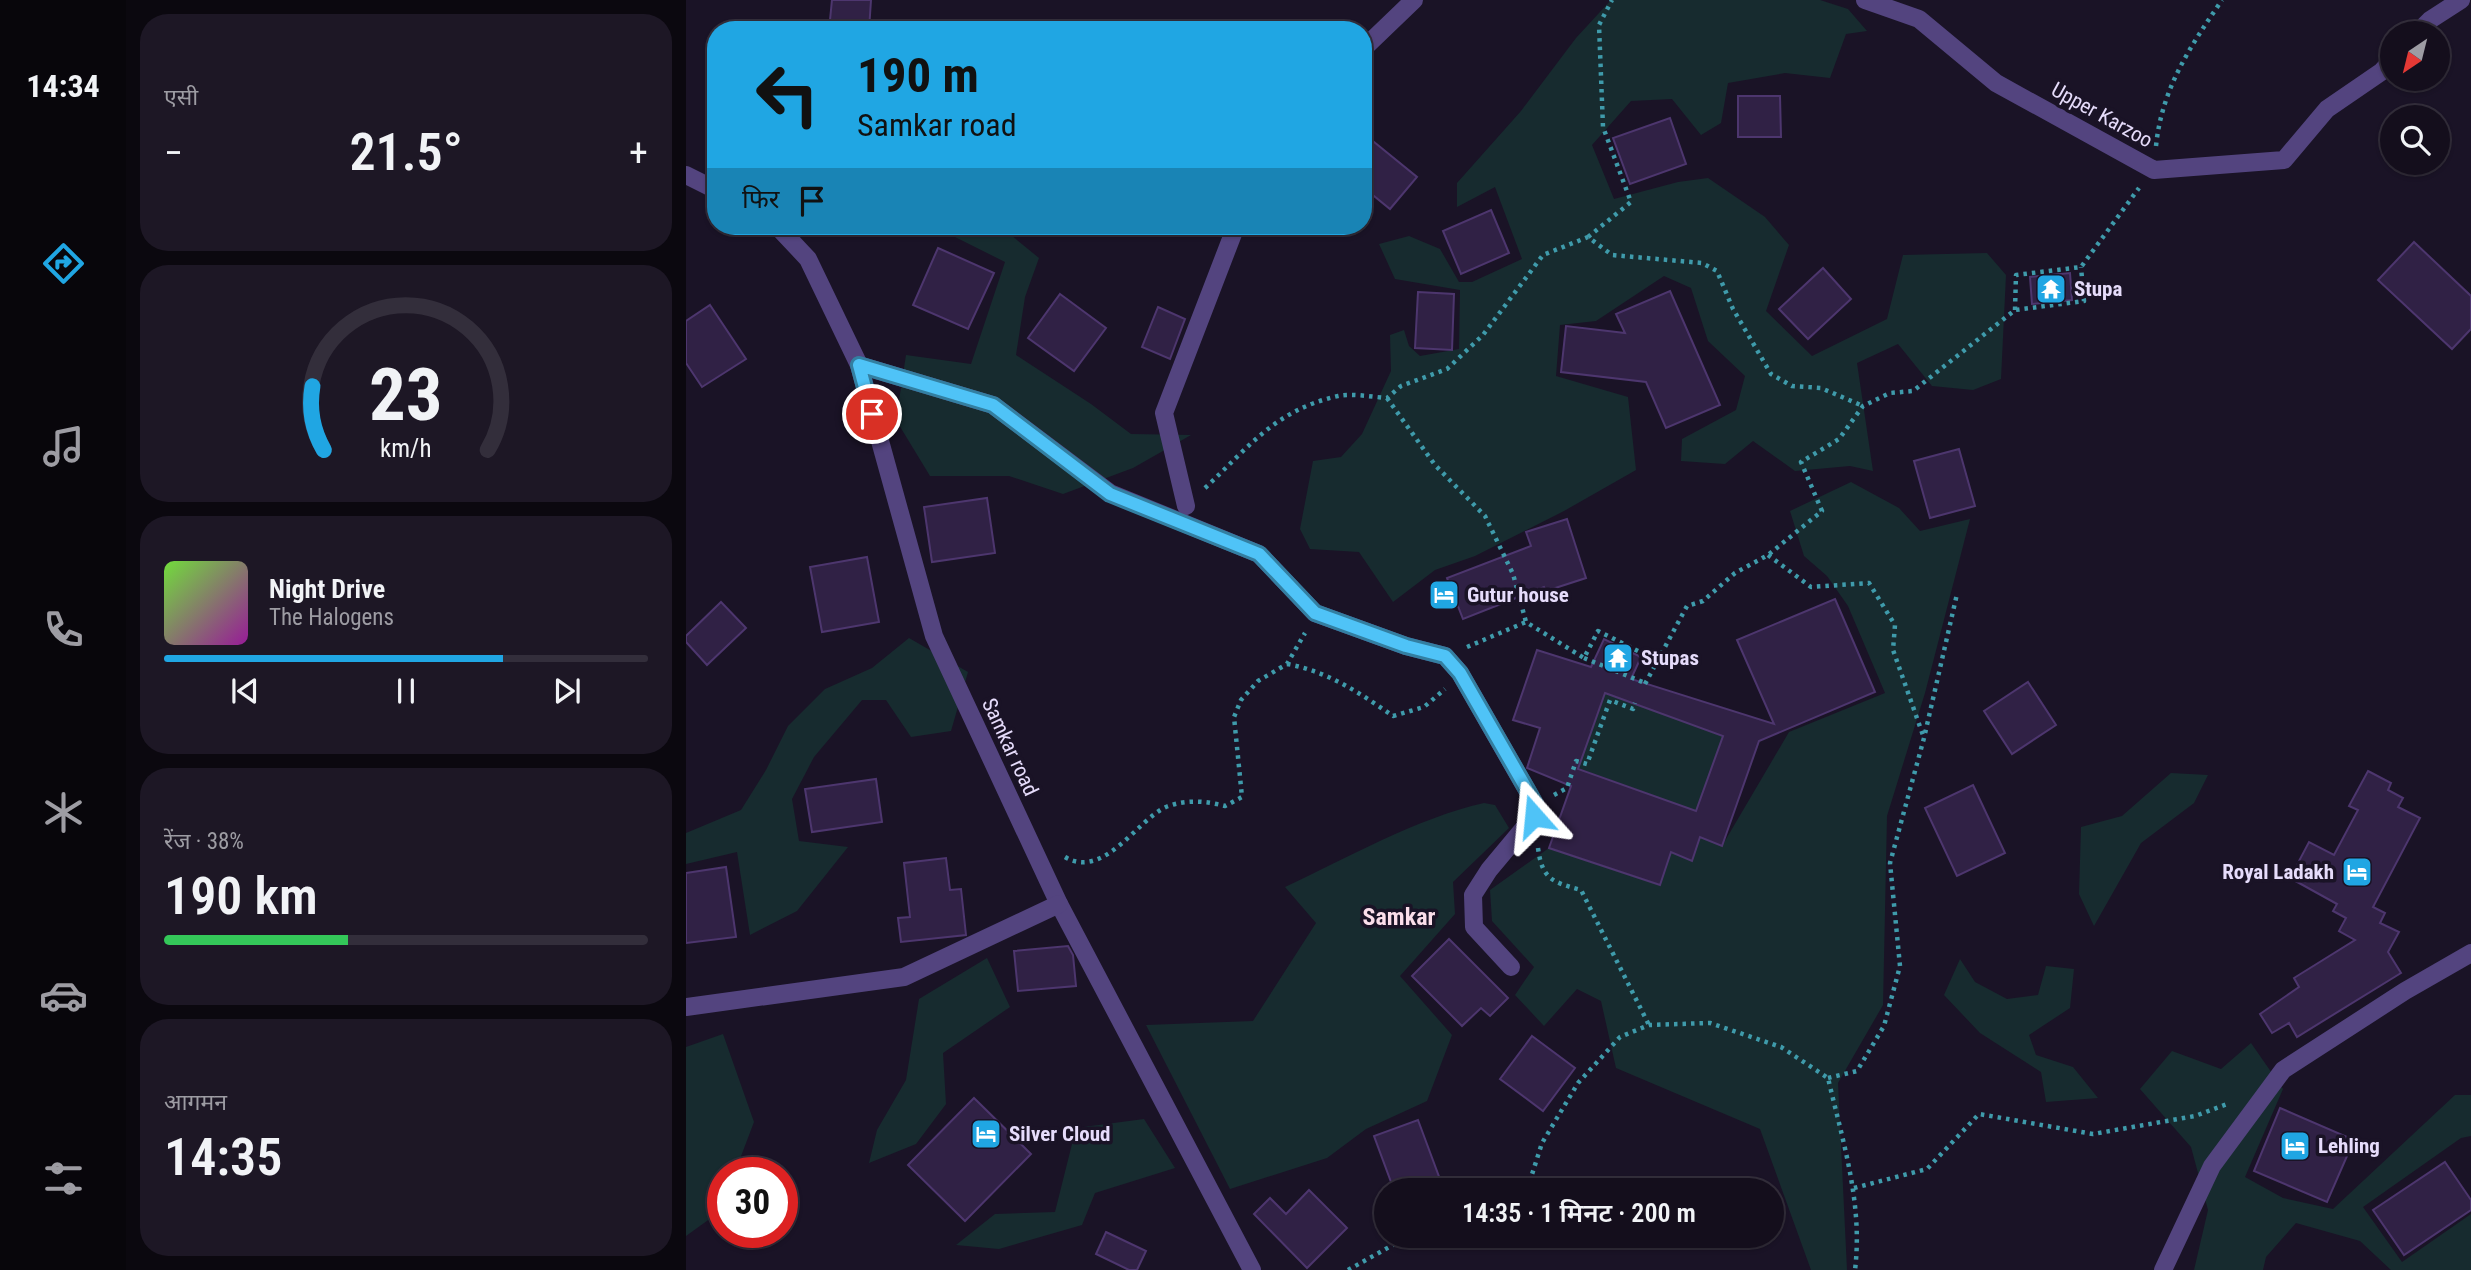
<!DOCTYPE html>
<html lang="hi">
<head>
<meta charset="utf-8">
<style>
  :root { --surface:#140e1c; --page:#1d1725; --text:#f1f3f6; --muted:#9d9ca3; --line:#332e3b; --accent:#20a6e3 }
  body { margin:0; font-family:"Roboto Condensed","Noto Sans Devanagari",sans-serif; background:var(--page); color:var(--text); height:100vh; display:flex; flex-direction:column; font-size:26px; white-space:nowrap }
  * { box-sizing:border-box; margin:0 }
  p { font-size:23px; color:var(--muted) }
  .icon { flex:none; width:38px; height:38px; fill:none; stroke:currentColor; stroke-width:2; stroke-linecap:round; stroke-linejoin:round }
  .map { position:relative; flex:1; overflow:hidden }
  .details { display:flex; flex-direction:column; gap:14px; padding:14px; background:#0b080f; width:560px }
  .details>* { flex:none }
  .guide { position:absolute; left:21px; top:21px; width:665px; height:214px; border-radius:28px; box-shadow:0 2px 5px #0004,0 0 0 2px var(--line); background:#20a6e3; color:#111; overflow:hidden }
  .needle { width:46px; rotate:215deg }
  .controls { position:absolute; left:1694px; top:21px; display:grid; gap:14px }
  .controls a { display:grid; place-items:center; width:70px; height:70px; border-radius:50%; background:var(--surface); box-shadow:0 2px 5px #0004,0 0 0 2px var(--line); font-size:35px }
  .speed { position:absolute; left:21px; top:1157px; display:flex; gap:14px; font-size:35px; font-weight:700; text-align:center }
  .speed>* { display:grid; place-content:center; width:91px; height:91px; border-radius:50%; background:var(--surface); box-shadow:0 2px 5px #0004,0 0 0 2px var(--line); line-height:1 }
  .speed .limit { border:10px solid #d22; background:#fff; color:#111 }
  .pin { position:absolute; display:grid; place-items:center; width:60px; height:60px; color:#fff; margin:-30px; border:4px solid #fff; border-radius:50%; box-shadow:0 2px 7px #0007 }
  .me { position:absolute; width:77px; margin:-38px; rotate:342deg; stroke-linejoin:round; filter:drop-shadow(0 0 5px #0008) }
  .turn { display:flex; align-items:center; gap:24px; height:147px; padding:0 35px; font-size:32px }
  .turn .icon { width:91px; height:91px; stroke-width:2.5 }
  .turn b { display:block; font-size:49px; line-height:60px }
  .then { display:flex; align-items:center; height:66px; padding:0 35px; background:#0003; gap:14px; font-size:26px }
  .big { font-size:52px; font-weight:600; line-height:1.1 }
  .details .tile { flex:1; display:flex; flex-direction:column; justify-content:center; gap:10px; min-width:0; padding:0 24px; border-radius:28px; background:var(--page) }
  .details .dial { align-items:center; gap:0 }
  .dial svg { height:182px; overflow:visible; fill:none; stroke:var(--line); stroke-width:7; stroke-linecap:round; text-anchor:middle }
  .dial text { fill:var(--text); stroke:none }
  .song { display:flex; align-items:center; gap:21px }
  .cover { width:84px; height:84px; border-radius:10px; background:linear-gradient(135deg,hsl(100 70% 55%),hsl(300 70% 35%)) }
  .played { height:7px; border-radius:4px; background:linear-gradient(90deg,var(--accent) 70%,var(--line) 70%) }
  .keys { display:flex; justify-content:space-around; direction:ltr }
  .heat { display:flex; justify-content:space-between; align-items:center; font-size:38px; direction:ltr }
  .charge { height:10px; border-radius:5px; background:linear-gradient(90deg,#34c759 38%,var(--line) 0) }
  .trip { position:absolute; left:688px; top:1178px; width:410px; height:70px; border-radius:35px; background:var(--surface); box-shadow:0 2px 5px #0004,0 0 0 2px var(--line); font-weight:600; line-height:70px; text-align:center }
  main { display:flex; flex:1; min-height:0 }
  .tabs { display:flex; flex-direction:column; width:126px; justify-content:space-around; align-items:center; background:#08060b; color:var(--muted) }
  .tabs .icon { width:49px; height:49px }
  .tabs .active { color:var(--accent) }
  .tabs b { font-size:32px; color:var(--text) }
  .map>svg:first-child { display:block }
  .green { fill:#172b2f }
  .building { fill:#302145; stroke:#4d366e; stroke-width:2; fill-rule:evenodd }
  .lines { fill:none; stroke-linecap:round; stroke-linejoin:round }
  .path { stroke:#3f9bab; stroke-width:4.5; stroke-dasharray:3.5 5; stroke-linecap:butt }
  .minor { stroke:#53447f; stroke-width:18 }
  .route-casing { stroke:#337fa1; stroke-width:18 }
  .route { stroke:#4fc3f7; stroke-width:12 }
  .labels { text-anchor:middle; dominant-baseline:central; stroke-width:7; stroke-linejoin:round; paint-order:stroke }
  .street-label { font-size:21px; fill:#e6dcfb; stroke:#1a1326 }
  .poi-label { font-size:21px; font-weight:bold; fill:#e6dcfb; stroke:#1a1326; text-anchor:start }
  .quarter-label { font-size:24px; font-weight:bold; fill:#fbdeea; stroke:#1a1326 }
</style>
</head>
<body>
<main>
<nav class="tabs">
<b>14:34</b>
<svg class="icon active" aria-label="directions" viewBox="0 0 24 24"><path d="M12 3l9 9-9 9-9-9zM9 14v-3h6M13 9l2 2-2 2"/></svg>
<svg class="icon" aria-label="music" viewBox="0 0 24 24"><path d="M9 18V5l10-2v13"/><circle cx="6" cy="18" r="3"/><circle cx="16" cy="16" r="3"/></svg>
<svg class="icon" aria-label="phone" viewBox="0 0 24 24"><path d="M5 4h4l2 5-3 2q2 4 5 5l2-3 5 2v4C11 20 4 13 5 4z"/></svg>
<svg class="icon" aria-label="climate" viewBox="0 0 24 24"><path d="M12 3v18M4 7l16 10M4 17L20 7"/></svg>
<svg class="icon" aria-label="car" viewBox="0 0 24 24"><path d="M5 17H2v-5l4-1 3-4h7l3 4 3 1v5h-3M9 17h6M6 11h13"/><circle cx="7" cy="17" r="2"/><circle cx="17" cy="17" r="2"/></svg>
<svg class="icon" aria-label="filters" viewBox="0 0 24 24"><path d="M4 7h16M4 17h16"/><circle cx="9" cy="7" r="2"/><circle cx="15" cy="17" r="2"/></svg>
</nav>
<section class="details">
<div class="tile"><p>एसी</p>
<div class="heat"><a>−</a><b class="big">21.5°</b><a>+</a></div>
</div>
<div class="tile dial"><svg viewBox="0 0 100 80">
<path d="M14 69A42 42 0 1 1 86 69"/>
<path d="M14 69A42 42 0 0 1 9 41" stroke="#20a6e3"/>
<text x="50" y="56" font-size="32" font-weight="700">23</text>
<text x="50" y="72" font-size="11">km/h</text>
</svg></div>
<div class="tile">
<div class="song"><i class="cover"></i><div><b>Night Drive</b><p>The Halogens</p></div></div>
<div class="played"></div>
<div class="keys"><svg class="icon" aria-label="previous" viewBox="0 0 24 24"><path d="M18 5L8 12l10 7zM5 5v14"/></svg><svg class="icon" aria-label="pause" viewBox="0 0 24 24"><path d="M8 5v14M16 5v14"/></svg><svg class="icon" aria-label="next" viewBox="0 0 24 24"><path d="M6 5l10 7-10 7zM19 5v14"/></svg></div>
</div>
<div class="tile"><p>रेंज · 38%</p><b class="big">190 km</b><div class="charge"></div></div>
<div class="tile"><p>आगमन</p><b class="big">14:35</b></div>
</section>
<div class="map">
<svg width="1785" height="1270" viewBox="0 0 1785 1270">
  <rect width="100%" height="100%" fill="#1a1326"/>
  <g class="green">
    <polygon points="925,0 1134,0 1162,9 1181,31 1160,34 1144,78 1099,73 1042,83 1035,123 1015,135 986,99 945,101 906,145 928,199 992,182 1022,178 1079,217 1103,245 1080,311 1126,356 1201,319 1217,255 1301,253 1320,275 1315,379 1287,390 1246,386 1212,344 1171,363 1187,471 1164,466 1109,471 1067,441 1039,464 995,461 996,439 1050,410 1059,376 1022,341 1005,288 978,276 910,321 874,325 870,376 942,397 950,470 878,511 789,556 749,570 707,602 673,552 624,549 614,529 627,461 655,457 676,434 705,371 704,335 718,330 723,346 734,356 773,349 774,290 709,279 693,244 723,236 754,249 773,282 786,282 836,259 809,187 771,207 771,183 835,111 890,38"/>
    <polygon points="257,226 314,226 353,258 339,297 330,355 405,404 445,434 505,435 447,468 377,494 323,476 244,476 210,420 220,355 285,364 319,262 255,230"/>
    <polygon points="1165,482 1213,508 1234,531 1284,519 1239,693 1201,816 1197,1005 1152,1083 1161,1270 1125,1270 1074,1129 930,1068 915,1001 891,989 858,1026 829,995 848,967 806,921 804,890 863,848 973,885 985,852 1006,861 1014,837 1036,846 1103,732 1199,693 1162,606 1141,576 1118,556 1104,511"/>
    <polygon points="223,638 282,672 265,731 225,737 200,700 176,700 128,757 106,799 113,841 162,847 111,911 64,935 51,852 0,864 0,833 55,810 80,770 102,726 139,689 186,668"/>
    <polygon points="919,693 1037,736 1010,811 892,768"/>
    <polygon points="1485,773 1522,775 1508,803 1455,843 1408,926 1393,894 1395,827 1436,816"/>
    <path d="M798,803l11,2 14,23 -56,54 2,32 -55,62 52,59 -25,66 -61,28 -39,29 -97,31 -84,-164 107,-4 63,-98 -31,-36c62,-29 132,-69 199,-84z"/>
    <polygon points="301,958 324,1007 257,1053 260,1104 230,1144 183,1163 191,1130 220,1080 233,999"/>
    <polygon points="1274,959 1289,982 1321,999 1352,995 1360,966 1388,969 1384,1008 1343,1035 1350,1055 1387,1067 1412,1098 1360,1102 1355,1072 1294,1033 1258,995"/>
    <polygon points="37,1034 68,1122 49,1172 37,1172 36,1210 0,1236 0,1047"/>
    <polygon points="1565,1043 1597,1089 1559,1177 1597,1198 1647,1209 1769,1095 1785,1095 1785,1136 1775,1138 1677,1207 1716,1262 1785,1214 1785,1270 1705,1270 1674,1241 1610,1223 1580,1257 1577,1270 1508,1270 1522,1210 1505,1147 1454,1089 1486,1051 1535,1069"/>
    <polygon points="458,1119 489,1168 409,1193 396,1225 313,1249 270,1245 309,1214 369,1212 390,1128"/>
  </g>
  <g class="building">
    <polygon points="146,0 185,0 183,30 143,30"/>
    <polygon points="1052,96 1094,96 1095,137 1052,137"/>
    <polygon points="984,118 1000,164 944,184 927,138"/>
    <polygon points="677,133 731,177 704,209 677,187"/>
    <polygon points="805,210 823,253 775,274 757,231"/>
    <polygon points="1728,242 1785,296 1785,329 1766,349 1692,280"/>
    <polygon points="252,248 308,273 282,329 227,305"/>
    <polygon points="1137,268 1165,299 1122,339 1093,309"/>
    <polygon points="1384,273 1386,300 1346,304 1344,277"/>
    <polygon points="984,291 1034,405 980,428 960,382 875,372 880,326 939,333 930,314"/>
    <polygon points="732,292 768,294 766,350 729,348"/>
    <polygon points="374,294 420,328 388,371 342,338"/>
    <polygon points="24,305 60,359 16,387 0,363 0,321"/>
    <polygon points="472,307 499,319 484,359 456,347"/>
    <polygon points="1273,449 1289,506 1244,518 1228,461"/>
    <polygon points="301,498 309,553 246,562 238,507"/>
    <polygon points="881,519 900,578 860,591 858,587 777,619 761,578 845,546 840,532"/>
    <polygon points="181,557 193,622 136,632 124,567"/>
    <path d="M1149,599l40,93 -116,49 -37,105 -22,-9 -8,24 -21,-9 -11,33 -111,-37 22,-62 -44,-18 13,-40 -27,-8 24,-70 54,17 13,-28 37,18 -10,22 143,45 -37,-84zM919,693l118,43 -27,75 -118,-42z"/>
    <polygon points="35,602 60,628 21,665 0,642 0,636"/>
    <polygon points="1342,682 1370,725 1326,754 1298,711"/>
    <polygon points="1682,771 1705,783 1702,790 1717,798 1712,807 1734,818 1687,907 1699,913 1694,923 1713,932 1702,952 1715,973 1611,1037 1603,1023 1586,1033 1574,1014 1613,987 1608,978 1669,940 1653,931 1660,918 1647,911 1651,904 1604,878 1623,842 1648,855 1672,810 1663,806"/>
    <polygon points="190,779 196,822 126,832 119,789"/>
    <polygon points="1287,785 1319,853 1271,876 1239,808"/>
    <polygon points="260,858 264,890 275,889 280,935 215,942 212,918 224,917 218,863"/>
    <polygon points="40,867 50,937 0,943 0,873"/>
    <polygon points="763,939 822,998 804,1016 795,1008 776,1026 726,976"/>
    <polygon points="382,946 387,955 390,986 332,991 328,951"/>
    <polygon points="846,1036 889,1068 857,1111 814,1079"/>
    <polygon points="288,1098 345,1154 279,1221 222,1165"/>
    <polygon points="1594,1108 1668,1140 1641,1202 1568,1171"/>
    <polygon points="732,1120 755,1182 734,1190 708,1190 688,1136"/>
    <polygon points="1759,1162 1785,1200 1785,1210 1718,1255 1687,1210"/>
    <polygon points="623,1190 661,1228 621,1268 568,1214 584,1198 600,1214"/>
    <polygon points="420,1232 460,1251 451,1270 443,1270 410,1254"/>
  </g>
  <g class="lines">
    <g class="path">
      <path d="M1470,146c6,-58 34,-99 66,-146"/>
      <polyline points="902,237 945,202 917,127 913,25 926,0"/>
      <polyline points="1329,310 1330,275 1395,267 1453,188"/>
      <polyline points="701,398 749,465 799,516 827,574 840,622"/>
      <path d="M519,488c44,-41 70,-78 133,-92 14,-3 34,1 49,2l14,-12 46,-17 36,-34 60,-80 45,-18 24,18 90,8 15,8 16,38 38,65 21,12 29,2 42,18"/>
      <polyline points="1082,555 1125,587 1183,583 1209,625 1207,650 1238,738"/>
      <polyline points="781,647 840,622 898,658 912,631 970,660"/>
      <polyline points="898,658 959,683"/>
      <path d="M601,664c40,7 73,29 106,52l31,-9 21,-18"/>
      <polyline points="959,684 1001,606 1017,601 1049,573 1082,555 1136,511 1115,462 1153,439 1177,406 1204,393 1227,391 1329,310 1398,301 1395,267"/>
      <polyline points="868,795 881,788 890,761 901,764 924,700 947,709 949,703"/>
      <path d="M852,848c4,31 14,34 43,42l68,135"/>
      <path d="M379,857c39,23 72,-37 101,-50 20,-8 40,-6 59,-1l17,-9 -8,-80 7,-17 17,-19 29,-17 18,-31"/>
      <polyline points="1142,1078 1171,1071 1198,1026 1214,966 1204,863 1238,738 1271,594"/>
      <polyline points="1168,1188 1241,1169 1293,1114 1407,1134 1509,1116 1541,1104"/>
      <path d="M841,1190l15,-47 36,-60 42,-46 29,-12 61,-2 71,24 47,31c15,64 35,126 27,192"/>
      <polyline points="795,1236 826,1239 827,1236"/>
      <polyline points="662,1270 723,1236"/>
    </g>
    <g class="minor">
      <polyline points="1179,0 1233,19 1310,83 1468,170 1598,160 1641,109 1695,72 1706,60"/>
      <polyline points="1731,33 1744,20 1775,0"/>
      <polyline points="677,49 728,0"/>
      <polyline points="0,175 30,190"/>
      <polyline points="91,226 122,259 173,365 248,636 373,904 566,1270"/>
      <polyline points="173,365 307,405 424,493 573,554 629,613 720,646 759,656 774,673 849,804 848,816 803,870 787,895 788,927 825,967"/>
      <polyline points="500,506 478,413 550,226"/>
      <polyline points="0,1007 218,977 373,904"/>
      <polyline points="1477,1270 1526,1166 1597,1070 1719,991 1785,953"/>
    </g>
  </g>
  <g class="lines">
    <g class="route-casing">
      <polyline id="route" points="186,414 173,365 307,405 424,494 573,554 629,613 720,646 759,656 774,673 840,788 849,804 848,816"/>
    </g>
    <use href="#route" class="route"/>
  </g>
  <defs>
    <g id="temple-square" transform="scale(1.575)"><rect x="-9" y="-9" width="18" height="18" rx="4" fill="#20a6e3" stroke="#1a1326"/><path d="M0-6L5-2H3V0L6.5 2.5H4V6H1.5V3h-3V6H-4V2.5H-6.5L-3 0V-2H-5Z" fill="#fff"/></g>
    <g id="hotel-square" transform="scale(1.575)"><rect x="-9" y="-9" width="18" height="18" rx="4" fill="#20a6e3" stroke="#1a1326"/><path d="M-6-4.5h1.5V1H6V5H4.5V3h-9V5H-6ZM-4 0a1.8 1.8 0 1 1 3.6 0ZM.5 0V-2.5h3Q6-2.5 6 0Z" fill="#fff"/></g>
  </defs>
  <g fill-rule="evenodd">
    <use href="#temple-square" x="1365" y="289"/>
    <use href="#hotel-square" x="758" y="595"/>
    <use href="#temple-square" x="932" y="658"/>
    <use href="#hotel-square" x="1671" y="872"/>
    <use href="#hotel-square" x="300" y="1134"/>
    <use href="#hotel-square" x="1609" y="1146"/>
  </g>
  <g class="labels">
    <g class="street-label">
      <text transform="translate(1416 115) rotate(29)">Upper Karzoo</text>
      <text transform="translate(324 747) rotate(65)">Samkar road</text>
    </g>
    <g class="poi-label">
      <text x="1388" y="289">Stupa</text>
      <text x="781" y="595">Gutur house</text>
      <text x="955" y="658">Stupas</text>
      <text x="1648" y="872" text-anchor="end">Royal Ladakh</text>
      <text x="323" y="1134">Silver Cloud</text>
      <text x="1632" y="1146">Lehling</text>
    </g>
    <g class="quarter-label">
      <text x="713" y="917">Samkar</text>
    </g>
  </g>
</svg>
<div class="controls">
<a><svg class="needle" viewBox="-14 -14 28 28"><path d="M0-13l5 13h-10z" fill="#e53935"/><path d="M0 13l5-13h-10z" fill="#9d9ca3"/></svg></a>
<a><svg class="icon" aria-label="search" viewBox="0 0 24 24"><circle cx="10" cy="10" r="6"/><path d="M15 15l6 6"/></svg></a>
</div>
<div class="speed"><div class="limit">30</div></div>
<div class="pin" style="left:186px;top:414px;background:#d93025"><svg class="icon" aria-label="arrive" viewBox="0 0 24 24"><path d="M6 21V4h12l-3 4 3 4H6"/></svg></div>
<svg class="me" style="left:848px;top:816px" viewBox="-20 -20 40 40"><path d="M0-17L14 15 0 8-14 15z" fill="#4fc3f7" stroke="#fff" stroke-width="4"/></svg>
<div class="trip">14:35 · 1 मिनट · 200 m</div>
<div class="guide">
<div class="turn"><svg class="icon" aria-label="left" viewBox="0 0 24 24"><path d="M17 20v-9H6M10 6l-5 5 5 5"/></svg><div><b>190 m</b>Samkar road</div></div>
<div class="then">फिर<svg class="icon" aria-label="arrive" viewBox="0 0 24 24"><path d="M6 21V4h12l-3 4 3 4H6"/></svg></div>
</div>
</div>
</main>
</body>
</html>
